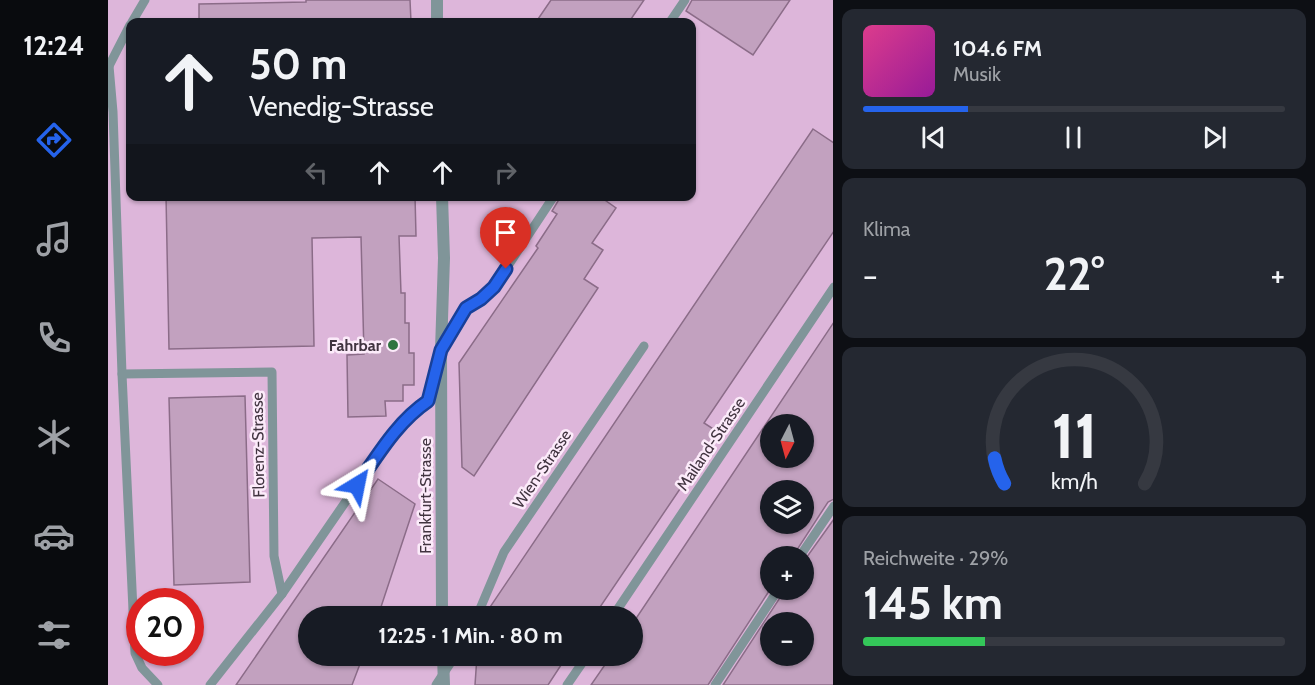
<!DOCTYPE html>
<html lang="de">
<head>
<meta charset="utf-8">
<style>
  :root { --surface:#171b24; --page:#242831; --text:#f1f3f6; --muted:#9ea1a6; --line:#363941; --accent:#2563eb }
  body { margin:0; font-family:Cabin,sans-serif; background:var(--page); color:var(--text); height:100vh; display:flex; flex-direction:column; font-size:22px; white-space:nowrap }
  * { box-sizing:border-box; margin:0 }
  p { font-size:20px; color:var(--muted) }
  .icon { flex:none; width:33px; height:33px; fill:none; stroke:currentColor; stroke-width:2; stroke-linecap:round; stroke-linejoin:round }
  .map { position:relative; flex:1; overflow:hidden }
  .details { display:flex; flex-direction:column; gap:9px; padding:9px; background:#0d0f14; width:482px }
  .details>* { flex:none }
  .guide { position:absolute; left:18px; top:18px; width:570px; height:183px; border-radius:12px; box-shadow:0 2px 4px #0004; background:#171b24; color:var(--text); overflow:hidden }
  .needle { width:39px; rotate:186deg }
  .tools { position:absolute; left:652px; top:414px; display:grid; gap:12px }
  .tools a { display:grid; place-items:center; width:54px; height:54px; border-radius:50%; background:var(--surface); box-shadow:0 2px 4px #0004; font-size:30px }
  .speed { position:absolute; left:18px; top:588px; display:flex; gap:12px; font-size:30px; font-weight:700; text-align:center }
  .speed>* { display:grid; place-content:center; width:78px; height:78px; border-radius:50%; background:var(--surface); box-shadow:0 2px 4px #0004; line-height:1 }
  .speed .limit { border:9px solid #d22; background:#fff; color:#111 }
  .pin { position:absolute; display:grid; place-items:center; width:51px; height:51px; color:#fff; margin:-62px -26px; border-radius:50% 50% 50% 0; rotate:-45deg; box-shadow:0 0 6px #0007 }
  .pin .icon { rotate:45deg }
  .me { position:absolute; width:66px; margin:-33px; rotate:35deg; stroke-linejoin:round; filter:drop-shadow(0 0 4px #0008) }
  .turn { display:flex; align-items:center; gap:21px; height:126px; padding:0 24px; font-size:27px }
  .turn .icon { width:78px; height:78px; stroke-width:2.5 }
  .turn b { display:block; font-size:42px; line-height:51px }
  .lanes { display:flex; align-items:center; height:57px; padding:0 24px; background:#0003; justify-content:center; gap:30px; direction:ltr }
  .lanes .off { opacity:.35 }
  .big { font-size:45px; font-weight:700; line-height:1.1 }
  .details .card { flex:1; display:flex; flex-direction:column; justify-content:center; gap:9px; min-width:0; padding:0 21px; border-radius:12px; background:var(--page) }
  .details .dial { align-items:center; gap:0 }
  .dial svg { height:156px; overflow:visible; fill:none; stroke:var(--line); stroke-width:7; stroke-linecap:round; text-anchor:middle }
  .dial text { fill:var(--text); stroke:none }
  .song { display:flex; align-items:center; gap:18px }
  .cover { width:72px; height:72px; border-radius:9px; background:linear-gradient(135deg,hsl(330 70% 55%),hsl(300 70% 35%)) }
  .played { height:6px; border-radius:3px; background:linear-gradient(90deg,var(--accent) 25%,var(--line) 25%) }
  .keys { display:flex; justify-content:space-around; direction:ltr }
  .heat { display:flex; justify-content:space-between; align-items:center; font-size:33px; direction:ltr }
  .charge { height:9px; border-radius:4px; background:linear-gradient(90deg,#34c759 29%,var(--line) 0) }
  .trip { position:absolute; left:190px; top:606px; width:345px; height:60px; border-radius:30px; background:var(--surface); box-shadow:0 2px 4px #0004; font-weight:700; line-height:60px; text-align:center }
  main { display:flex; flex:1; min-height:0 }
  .menu { display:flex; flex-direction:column; width:108px; justify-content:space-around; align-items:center; background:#090b0e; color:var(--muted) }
  .menu .icon { width:42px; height:42px }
  .menu .on { color:var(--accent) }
  .menu b { font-size:27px; color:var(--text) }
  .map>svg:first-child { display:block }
  .built { fill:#ddb6da; fill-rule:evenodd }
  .building { fill:#c2a1bf; stroke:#8b6c88; stroke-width:1.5; fill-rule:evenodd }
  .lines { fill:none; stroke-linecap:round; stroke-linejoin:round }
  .lane { stroke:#809599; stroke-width:9 }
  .street { stroke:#809599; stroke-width:12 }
  .route-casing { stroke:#184099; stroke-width:15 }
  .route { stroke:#2563eb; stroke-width:10 }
  .poi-dot { fill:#307540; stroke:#fcebfa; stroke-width:2 }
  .labels { text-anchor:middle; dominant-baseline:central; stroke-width:5; stroke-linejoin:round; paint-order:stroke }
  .poi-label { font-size:16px; font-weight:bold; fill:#413440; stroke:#fcebfa; text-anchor:end }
  .street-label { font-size:16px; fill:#413440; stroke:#fcebfa }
</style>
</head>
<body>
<main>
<nav class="menu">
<b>12:24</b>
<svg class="icon on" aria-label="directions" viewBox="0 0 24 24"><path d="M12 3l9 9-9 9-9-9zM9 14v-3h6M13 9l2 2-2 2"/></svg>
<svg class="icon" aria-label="music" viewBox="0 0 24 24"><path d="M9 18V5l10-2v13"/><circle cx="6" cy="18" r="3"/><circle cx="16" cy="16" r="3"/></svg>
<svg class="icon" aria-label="phone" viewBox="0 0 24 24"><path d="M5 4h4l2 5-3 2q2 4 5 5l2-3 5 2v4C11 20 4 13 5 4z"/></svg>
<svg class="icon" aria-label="climate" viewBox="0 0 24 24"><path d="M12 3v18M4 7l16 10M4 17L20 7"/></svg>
<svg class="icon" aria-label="car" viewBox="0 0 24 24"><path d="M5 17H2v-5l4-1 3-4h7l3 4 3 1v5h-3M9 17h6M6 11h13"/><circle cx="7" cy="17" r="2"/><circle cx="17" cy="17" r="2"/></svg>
<svg class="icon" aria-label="filters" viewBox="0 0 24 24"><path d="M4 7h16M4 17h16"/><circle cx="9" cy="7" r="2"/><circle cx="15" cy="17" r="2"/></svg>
</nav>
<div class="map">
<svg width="726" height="685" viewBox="0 0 726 685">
  <rect width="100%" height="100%" fill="#e6c4e3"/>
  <path class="built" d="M0,0h725v685h-725zM22,22h562v174h-562zM663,424h33v34h-33zM663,490h33v34h-33zM663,556h33v34h-33zM32,602h50v50h-50zM201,616h324v40h-324zM663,622h33v34h-33z"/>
  <g class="building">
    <polygon points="198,0 302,0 303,22 91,22 91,4 198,2"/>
    <polygon points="443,0 536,0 521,22 428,22"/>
    <polygon points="584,0 682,0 645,55 578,11"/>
    <polygon points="705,129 726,143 726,231 596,423 610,432 599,449 486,616 376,616"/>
    <polygon points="58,196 307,196 308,236 291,236 293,293 297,293 297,323 301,323 301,353 306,353 306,385 295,385 295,401 277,401 278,416 240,417 239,355 256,354 253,237 204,238 206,346 61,349"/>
    <polygon points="453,196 491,196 508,208 484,243 495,250 476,279 490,288 366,476 354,467 351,363 430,248 428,246 449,214 444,211"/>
    <path d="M726,322v177l-6,3 -35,54h-22v32l-63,97h-117l20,-29h22v-33zM663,424h33v34h-33zM663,490h33v34h-33z"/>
    <polygon points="137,396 142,582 66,585 61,398"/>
    <polygon points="270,479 307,504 270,616 201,616 201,656 255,656 244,685 128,685"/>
    <path d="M726,519v166h-111l62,-95h19v-29zM663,622h33v34h-33z"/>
    <polygon points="369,656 459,656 440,685 367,685"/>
  </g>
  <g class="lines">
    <g class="lane">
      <polyline points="24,22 37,0"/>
      <polyline points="562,22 577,0"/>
      <polyline points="1,66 5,112 14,374 27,653 34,668 50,685"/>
      <polyline points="1,66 22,25"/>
      <polyline points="334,349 358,308 373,299 386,287 446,196"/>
      <polyline points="14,374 164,372 166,556 174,594"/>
      <polyline points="692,556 726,506"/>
      <polyline points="369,616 396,552 536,346"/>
      <polyline points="505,616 726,287"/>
      <polyline points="102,685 174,594 287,430 305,411 319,401 330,362"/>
      <polyline points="328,685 347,656"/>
      <polyline points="459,685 479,656"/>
      <polyline points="607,685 670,590"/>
    </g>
    <g class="street">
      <polyline points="329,0 329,22"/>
      <polyline points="334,196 336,258 333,350 334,616"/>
      <polyline points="335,656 336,685"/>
    </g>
  </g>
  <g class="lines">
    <g class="route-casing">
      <path id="route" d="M249,485c21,-30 40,-63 71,-84l13,-51 25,-42 15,-9 13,-12 12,-18"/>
    </g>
    <use href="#route" class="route"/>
  </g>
  <circle class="poi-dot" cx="285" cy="345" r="6"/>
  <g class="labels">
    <g class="poi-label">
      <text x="273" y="345">Fahrbar</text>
    </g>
    <g class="street-label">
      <text transform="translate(603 444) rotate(-56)">Mailand-Strasse</text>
      <text transform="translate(150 445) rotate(-91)">Florenz-Strasse</text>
      <text transform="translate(434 469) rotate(-56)">Wien-Strasse</text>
      <text transform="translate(317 496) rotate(-90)">Frankfurt-Strasse</text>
    </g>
  </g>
</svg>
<div class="tools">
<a><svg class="needle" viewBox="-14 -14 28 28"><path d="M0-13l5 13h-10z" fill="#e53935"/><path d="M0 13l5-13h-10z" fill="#9ea1a6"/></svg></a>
<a><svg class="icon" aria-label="layers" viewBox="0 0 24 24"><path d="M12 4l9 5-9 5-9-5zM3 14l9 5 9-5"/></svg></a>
<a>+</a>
<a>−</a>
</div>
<div class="speed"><div class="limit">20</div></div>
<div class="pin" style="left:398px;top:269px;background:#d93025"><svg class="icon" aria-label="arrive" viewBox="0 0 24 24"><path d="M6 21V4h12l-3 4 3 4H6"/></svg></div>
<svg class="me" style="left:249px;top:485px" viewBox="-20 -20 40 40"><path d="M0-17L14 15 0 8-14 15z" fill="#2563eb" stroke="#fff" stroke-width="4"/></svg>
<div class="trip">12:25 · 1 Min. · 80 m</div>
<div class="guide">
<div class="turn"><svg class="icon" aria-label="ahead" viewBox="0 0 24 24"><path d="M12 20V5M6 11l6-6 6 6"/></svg><div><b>50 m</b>Venedig-Strasse</div></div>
<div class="lanes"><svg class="icon off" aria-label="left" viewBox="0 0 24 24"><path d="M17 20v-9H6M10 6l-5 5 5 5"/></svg><svg class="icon" aria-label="ahead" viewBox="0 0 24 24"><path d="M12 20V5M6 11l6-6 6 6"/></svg><svg class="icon" aria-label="ahead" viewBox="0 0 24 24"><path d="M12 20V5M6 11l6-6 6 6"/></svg><svg class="icon off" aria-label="right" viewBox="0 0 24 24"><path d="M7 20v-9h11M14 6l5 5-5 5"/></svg></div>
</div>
</div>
<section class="details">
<div class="card">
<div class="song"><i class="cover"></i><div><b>104.6 FM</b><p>Musik</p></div></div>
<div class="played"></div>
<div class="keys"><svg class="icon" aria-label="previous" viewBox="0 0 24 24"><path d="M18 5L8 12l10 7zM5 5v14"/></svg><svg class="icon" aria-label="pause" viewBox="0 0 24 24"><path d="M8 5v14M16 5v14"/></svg><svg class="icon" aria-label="next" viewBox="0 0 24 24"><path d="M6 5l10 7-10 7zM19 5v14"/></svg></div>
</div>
<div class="card"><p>Klima</p>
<div class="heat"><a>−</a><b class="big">22°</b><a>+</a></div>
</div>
<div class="card dial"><svg viewBox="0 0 100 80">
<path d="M14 69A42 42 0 1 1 86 69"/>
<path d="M14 69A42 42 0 0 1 9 56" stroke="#2563eb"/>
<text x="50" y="56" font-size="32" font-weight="700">11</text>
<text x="50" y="72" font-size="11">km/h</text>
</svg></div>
<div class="card"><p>Reichweite · 29%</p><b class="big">145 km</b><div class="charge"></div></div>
</section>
</main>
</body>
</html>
